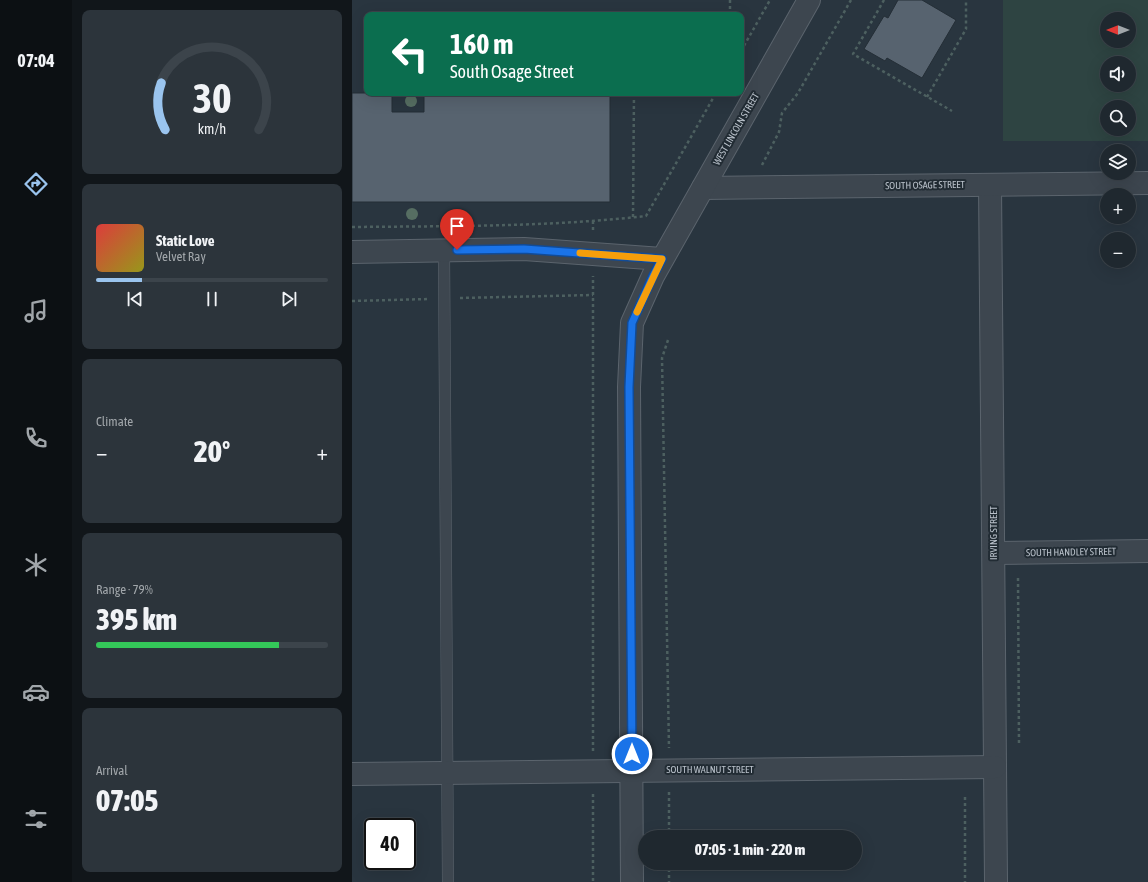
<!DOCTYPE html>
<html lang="en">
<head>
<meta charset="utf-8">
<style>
  :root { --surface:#1f282f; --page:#2c343b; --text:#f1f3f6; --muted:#a1a6aa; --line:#3c444b; --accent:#9ac4ee }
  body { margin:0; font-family:"Asap Condensed",sans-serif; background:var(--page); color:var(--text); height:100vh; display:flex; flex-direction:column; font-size:15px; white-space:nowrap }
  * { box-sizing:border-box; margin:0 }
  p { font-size:13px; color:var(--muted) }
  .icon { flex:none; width:22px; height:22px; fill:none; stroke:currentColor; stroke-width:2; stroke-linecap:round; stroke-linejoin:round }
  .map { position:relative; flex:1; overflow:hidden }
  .drawer { display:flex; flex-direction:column; gap:10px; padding:10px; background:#11161a; width:280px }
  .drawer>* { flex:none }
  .guide { position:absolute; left:12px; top:12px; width:380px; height:84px; border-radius:8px; box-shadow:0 4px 16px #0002,0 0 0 1px var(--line); background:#0b6e4f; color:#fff; overflow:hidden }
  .needle { width:26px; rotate:270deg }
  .tools { position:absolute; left:748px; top:12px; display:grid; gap:8px }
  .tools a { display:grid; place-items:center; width:36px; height:36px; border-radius:50%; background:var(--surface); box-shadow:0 4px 16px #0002,0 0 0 1px var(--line); font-size:20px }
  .speed { position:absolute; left:12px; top:818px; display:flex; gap:8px; font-size:20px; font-weight:700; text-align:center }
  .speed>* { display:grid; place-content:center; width:52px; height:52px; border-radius:50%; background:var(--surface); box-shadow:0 4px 16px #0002,0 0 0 1px var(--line); line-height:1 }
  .speed .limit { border:2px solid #111; border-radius:6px; background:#fff; color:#111 }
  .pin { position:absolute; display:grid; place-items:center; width:34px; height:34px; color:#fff; margin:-41px -17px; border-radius:50% 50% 50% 0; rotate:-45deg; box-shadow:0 0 4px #0007 }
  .pin .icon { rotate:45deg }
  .me { position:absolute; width:44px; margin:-22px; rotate:0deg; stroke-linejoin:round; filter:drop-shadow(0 0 3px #0008) }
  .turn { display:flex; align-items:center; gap:14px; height:84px; padding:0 20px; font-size:18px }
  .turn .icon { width:52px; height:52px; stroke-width:2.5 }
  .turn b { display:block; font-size:28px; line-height:34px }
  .big { font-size:30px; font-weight:800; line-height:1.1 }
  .drawer .widget { flex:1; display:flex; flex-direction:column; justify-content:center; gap:6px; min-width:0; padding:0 14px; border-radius:8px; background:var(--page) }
  .drawer .dial { align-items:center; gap:0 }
  .dial svg { height:104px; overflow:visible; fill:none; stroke:var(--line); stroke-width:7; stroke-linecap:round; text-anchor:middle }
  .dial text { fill:var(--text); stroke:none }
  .song { display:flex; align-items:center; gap:12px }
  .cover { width:48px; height:48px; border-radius:6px; background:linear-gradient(135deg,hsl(0 70% 55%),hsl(60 70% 35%)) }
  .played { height:4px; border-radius:2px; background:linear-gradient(90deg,var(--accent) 20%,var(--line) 20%) }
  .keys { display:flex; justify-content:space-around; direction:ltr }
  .heat { display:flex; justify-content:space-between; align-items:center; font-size:22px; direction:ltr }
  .charge { height:6px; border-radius:3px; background:linear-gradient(90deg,#34c759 79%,var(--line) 0) }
  .trip { position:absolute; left:286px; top:830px; width:224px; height:40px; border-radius:20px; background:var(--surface); box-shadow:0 4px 16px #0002,0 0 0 1px var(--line); font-weight:800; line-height:40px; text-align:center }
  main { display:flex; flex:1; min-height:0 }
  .tabs { display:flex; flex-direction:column; width:72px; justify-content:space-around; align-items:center; background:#0c1013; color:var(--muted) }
  .tabs .icon { width:28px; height:28px }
  .tabs .on { color:var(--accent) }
  .tabs b { font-size:18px; color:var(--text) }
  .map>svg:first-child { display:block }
  .green { fill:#2e4442; fill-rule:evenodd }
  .building { fill:#57636f; stroke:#242e36 }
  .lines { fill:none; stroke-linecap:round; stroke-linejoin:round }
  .service-casing { stroke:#5b646d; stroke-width:12 }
  .minor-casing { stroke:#5b646d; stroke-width:24 }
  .tertiary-casing { stroke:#5b646d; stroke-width:24 }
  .path { stroke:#4d6060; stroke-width:2.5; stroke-dasharray:3 3; stroke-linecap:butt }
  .service { stroke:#3d464f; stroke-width:11 }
  .minor { stroke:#3d464f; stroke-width:22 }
  .tertiary { stroke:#3d464f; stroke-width:22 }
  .tree { fill:#566e62 }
  .route-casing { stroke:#114b97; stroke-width:10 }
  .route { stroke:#1a73e8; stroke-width:7 }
  .slow { stroke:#f59e0b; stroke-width:7 }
  .labels { text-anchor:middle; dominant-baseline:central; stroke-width:4; stroke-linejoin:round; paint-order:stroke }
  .street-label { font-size:10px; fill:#b9c1ca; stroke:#222c34 }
</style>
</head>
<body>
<main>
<nav class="tabs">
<b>07:04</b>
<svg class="icon on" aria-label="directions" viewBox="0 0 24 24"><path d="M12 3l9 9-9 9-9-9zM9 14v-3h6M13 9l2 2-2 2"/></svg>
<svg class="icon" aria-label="music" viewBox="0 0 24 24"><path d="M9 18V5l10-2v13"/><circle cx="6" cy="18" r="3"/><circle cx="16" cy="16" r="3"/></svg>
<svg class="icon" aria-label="phone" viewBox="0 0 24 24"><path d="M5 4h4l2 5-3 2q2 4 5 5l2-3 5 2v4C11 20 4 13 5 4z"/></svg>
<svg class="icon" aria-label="climate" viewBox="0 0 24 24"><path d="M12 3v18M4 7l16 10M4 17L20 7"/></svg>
<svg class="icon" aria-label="car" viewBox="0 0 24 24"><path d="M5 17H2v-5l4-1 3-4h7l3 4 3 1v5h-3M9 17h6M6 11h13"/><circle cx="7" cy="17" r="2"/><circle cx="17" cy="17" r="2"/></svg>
<svg class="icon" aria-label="filters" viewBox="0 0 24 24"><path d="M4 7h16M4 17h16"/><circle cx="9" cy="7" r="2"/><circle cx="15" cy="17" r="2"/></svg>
</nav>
<section class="drawer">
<div class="widget dial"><svg viewBox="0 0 100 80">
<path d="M14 69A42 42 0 1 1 86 69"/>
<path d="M14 69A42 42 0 0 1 11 33" stroke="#9ac4ee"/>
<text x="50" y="56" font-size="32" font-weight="700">30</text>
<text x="50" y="72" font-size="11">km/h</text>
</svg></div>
<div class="widget">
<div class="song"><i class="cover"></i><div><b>Static Love</b><p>Velvet Ray</p></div></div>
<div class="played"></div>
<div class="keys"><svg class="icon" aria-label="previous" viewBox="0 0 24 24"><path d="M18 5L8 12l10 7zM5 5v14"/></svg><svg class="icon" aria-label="pause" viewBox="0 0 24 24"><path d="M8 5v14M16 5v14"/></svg><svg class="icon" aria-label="next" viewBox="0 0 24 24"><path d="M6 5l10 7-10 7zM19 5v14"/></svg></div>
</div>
<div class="widget"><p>Climate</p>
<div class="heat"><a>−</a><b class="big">20°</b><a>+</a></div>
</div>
<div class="widget"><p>Range · 79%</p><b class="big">395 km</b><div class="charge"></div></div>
<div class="widget"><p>Arrival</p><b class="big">07:05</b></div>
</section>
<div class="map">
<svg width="796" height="882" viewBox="0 0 796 882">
  <rect width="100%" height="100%" fill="#29353f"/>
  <path class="green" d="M651,0h145v141h-145zM755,19h22v22h-22zM755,63h22v22h-22zM755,107h22v22h-22z"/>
  <g class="building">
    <polygon points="546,0 570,0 604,20 570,78 535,58 533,61 512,49 532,16 536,18"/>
    <polygon points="0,93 40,93 40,112 72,112 72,93 258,93 258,202 0,202"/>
  </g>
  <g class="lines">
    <g class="service-casing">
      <polyline id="service" points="92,251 96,882"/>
    </g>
    <g class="minor-casing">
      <g id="minor">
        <polyline points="638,185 644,882"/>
        <polyline points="351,188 796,183"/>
        <polyline points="0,252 172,249 310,259"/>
        <polyline points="642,553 796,551"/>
        <polyline points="0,774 643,767"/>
      </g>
    </g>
    <g class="tertiary-casing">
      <polyline id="tertiary" points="280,882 277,387 280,323 301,276 457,0"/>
    </g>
    <g class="path">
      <polyline points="532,0 501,54 600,111"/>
      <polyline points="378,15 378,0"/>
      <polyline points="389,41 392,45"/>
      <polyline points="389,51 418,0"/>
      <polyline points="575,97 614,29 614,0"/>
      <polyline points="410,165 427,132 430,113 446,93 499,0"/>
      <polyline points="281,217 282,93"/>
      <polyline points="241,221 241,233"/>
      <path d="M0,227c98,-1 196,0 294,-11l70,-123"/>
      <polyline points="108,298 241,295"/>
      <polyline points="0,301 77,299"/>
      <polyline points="316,340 310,358 317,748"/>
      <polyline points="666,578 667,745"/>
      <polyline points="241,751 241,276"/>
      <polyline points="317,792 317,837"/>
      <polyline points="241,794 241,882"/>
      <polyline points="613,797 613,882"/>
      <polyline points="317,863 317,882"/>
    </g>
    <use href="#service" class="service"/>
    <use href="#minor" class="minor"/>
    <use href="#tertiary" class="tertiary"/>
  </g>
  <g class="tree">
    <circle cx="59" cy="101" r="6"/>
    <circle cx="60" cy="214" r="6"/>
  </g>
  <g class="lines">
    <g class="route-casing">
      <polyline id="route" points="105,250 172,249 310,259 301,276 280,323 277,387 280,754"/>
    </g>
    <use href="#route" class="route"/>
    <polyline class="slow" points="228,253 310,259 285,312"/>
  </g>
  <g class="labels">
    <g class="street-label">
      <text transform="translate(384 129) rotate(-60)">WEST LINCOLN STREET</text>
      <text transform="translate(573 185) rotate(-1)">SOUTH OSAGE STREET</text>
      <text transform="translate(641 533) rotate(-90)">IRVING STREET</text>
      <text transform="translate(719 552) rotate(-1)">SOUTH HANDLEY STREET</text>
      <text x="358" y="769">SOUTH WALNUT STREET</text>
    </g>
  </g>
</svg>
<div class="tools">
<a><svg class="needle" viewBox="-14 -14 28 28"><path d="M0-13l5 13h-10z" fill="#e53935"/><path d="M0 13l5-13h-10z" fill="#a1a6aa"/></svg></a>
<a><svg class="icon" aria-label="sound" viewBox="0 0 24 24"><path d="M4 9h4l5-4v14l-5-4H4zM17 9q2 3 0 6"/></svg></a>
<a><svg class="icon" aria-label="search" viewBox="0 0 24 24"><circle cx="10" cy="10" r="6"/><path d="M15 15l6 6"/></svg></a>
<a><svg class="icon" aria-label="layers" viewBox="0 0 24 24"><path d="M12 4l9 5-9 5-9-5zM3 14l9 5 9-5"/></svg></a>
<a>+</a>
<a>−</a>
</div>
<div class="speed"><div class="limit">40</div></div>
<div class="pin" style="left:105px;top:250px;background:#d93025"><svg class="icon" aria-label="arrive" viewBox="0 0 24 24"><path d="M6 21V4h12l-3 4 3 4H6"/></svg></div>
<svg class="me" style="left:280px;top:754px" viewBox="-20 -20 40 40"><circle r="17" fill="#1a73e8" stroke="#fff" stroke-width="3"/><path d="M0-11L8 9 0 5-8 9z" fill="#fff"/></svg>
<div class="trip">07:05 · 1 min · 220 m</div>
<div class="guide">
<div class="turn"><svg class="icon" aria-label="left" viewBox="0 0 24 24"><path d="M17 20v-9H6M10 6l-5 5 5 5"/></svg><div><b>160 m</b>South Osage Street</div></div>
</div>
</div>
</main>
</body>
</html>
